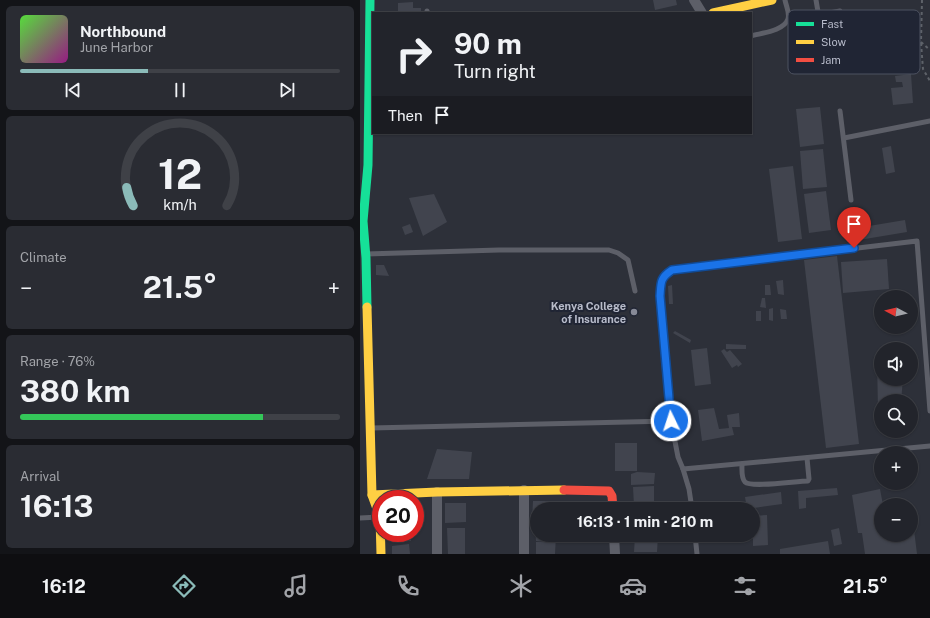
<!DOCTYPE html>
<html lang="en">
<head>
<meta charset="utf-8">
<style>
  :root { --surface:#22242b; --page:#2a2c33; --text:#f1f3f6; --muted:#a2a4a9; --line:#3f4147; --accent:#8bbbb9 }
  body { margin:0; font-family:"Public Sans",sans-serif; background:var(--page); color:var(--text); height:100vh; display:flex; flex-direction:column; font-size:15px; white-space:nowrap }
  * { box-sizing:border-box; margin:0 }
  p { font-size:13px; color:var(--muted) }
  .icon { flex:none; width:22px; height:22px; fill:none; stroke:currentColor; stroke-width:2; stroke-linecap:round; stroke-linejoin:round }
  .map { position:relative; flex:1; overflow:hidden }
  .drawer { display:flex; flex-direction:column; gap:6px; padding:6px; background:#131418; width:360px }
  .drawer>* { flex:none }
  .hud { position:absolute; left:12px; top:12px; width:380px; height:122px; border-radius:0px; box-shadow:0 1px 3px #0004,0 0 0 1px var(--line); background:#22242b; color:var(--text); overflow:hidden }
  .needle { width:26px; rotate:277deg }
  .buttons { position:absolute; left:514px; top:290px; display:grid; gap:8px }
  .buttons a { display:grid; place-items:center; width:44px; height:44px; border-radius:50%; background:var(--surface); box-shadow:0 1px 3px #0004,0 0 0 1px var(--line); font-size:20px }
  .speed { position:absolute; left:12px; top:490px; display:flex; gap:8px; font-size:20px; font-weight:700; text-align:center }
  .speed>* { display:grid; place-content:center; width:52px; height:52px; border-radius:50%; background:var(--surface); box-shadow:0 1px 3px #0004,0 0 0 1px var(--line); line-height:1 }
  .speed .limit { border:6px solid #d22; background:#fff; color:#111 }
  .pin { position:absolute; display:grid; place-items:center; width:34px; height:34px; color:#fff; margin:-41px -17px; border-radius:50% 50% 50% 0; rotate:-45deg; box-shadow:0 0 4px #0007 }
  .pin .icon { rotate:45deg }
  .me { position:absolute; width:44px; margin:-22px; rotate:356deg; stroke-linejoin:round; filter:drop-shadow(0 0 3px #0008) }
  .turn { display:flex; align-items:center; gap:14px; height:84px; padding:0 16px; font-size:18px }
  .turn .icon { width:52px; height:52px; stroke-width:2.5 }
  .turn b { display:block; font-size:28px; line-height:34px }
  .then { display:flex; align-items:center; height:38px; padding:0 16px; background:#0003; gap:8px; font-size:15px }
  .big { font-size:30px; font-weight:700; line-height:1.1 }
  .drawer .widget { flex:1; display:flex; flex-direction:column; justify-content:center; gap:6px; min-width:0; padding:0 14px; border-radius:6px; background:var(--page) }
  .drawer .dial { align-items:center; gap:0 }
  .dial svg { height:104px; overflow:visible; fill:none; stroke:var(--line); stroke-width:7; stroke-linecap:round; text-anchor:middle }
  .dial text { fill:var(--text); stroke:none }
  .song { display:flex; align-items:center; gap:12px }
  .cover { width:48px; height:48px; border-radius:6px; background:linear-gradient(135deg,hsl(110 70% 55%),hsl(310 70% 35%)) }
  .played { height:4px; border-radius:2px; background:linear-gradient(90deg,var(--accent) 40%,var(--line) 40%) }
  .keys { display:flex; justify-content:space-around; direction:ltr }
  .heat { display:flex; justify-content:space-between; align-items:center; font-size:22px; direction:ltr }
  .charge { height:6px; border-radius:3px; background:linear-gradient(90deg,#34c759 76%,var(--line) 0) }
  .trip { position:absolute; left:170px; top:502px; width:230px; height:40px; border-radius:20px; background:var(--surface); box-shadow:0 1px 3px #0004,0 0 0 1px var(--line); font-weight:700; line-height:40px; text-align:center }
  .menu { display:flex; height:64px; justify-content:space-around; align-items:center; background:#0e0e11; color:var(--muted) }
  .menu .icon { width:28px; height:28px }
  .menu .on { color:var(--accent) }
  .menu b { font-size:18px; color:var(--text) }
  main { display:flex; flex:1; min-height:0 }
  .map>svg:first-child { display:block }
  .building { fill:#41444e }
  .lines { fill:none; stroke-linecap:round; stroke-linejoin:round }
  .path { stroke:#5e6269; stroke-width:2; stroke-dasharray:3 3; stroke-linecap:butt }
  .lane { stroke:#5d5f68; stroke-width:5 }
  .street { stroke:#5d5f68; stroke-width:10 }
  .fast { stroke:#16e098; stroke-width:9 }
  .slow { stroke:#ffcf43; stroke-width:9 }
  .jam { stroke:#f24e42; stroke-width:9 }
  .route-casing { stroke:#114b97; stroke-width:10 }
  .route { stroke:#1a73e8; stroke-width:7 }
  .poi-dot { fill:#878a97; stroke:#202534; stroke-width:1.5 }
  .labels { text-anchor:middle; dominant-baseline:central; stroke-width:4; stroke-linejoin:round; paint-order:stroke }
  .poi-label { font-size:11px; font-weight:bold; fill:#b7bbca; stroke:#202534; text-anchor:end }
  .key { fill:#202534; stroke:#4d5261; stroke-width:1 }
  .key-label { font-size:11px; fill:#b7bbca }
</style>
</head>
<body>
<main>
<section class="drawer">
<div class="widget">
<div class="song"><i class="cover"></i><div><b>Northbound</b><p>June Harbor</p></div></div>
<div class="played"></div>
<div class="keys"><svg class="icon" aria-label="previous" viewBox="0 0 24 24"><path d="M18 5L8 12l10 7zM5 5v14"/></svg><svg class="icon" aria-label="pause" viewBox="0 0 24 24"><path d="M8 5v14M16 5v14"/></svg><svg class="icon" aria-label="next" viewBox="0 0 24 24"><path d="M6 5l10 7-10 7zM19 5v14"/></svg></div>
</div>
<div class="widget dial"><svg viewBox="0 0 100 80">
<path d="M14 69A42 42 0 1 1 86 69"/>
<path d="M14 69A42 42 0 0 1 9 55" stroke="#8bbbb9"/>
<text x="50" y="56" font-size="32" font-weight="700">12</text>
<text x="50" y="72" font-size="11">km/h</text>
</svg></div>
<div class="widget"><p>Climate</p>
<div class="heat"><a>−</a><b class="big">21.5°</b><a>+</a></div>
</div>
<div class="widget"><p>Range · 76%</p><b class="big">380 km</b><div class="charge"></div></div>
<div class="widget"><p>Arrival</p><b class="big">16:13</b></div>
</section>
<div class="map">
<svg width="570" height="554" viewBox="0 0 570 554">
  <rect width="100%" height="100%" fill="#2d3039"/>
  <g class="building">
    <polygon points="293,0 316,0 317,5 295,10"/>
    <polygon points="53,2 53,8 61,8 61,13 38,13 38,3"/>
    <polygon points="551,74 553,103 533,105 531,88 543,87 542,82 536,82 535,76"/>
    <polygon points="460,107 464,144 440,147 436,109"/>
    <polygon points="531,146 535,172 526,174 522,148"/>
    <polygon points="463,149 467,187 443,189 440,151"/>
    <polygon points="433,166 442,239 418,242 409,169"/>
    <polygon points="466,191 471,230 449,233 444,194"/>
    <polygon points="74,194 87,222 63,236 49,198"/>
    <polygon points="545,220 547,232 487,242 485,230"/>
    <polygon points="50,224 53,232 45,235 42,227"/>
    <polygon points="477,256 499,444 466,448 444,260"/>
    <polygon points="527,259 529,289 483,293 481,262"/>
    <polygon points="16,265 24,265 29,276 16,275"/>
    <polygon points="423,280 424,295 418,294 416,281"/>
    <polygon points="312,285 313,304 309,304 308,286"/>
    <polygon points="405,285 410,285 411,295 405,295"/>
    <polygon points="402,298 405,298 406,308 400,307"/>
    <polygon points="413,308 413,321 409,320 409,309"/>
    <polygon points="420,309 426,310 427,319 421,319"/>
    <rect x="396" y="311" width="5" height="10"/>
    <polygon points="315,331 331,340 330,343 313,333"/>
    <polygon points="366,344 386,345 386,349 366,349"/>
    <polygon points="347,348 351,384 335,386 331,350"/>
    <polygon points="364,349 367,352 370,350 382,364 378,367 377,365 372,368 361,351"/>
    <polygon points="517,360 521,361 521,379 543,379 541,401 521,401 521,409 518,410"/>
    <polygon points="354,408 359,429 369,428 367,415 379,413 380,427 372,427 374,435 342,441 338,410"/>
    <rect x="255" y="443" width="22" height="28"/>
    <polygon points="77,449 112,452 109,479 67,479"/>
    <polygon points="277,472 295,473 294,484 271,485 271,474"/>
    <polygon points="294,486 294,505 274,506 273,487"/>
    <polygon points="477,488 478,495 446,498 446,508 439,509 438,491"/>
    <polygon points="520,489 523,505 521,505 521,535 551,535 551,522 553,522 557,554 505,554 502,533 498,533 492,495"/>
    <polygon points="421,492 422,504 387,509 385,497"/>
    <polygon points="173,501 203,501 201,509 177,509 177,520 172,521"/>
    <polygon points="85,503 106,503 106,522 85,523"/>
    <polygon points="407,515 408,545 393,546 393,516"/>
    <polygon points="175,527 177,527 177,535 196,535 195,554 176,554 176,542 186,542 176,541"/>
    <polygon points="87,528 105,528 105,554 88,554"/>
    <polygon points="479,528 482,544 474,546 471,530"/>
    <polygon points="32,533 51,533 51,541 32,542"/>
    <polygon points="275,535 298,535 297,552 274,552"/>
    <polygon points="468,541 470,554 420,554 420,549"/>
    <polygon points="49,544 50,554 32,554 32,546"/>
  </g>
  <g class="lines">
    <g class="path">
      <polyline points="562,0 561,42 570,50"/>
      <polyline points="561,43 563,69 570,81"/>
    </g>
    <g class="lane">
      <path d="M456,0l6,35c6,8 17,2 25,0"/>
      <polyline points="67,13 67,11"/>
      <polyline points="459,15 480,11"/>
      <path d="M391,36c10,-3 33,-5 37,-17 2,-6 -2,-13 -3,-19"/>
      <polyline points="480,111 491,200"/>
      <polyline points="484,138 570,121"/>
      <polyline points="6,254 139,250 249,250 258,253 268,260 275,291"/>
      <path d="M570,411l-13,-170 -245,29c-12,8 -11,12 -12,26l11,125 7,36 5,12 247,-23"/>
      <polyline points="11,428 311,421"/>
      <path d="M382,464c0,5 -1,14 3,18 6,6 52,-1 63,-1l1,-2 -2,-21"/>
      <polyline points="323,469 329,489 332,509"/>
      <polyline points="0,518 19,517"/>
      <polyline points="335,535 337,554"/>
    </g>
    <g class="street">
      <polyline points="334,0 342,13"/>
      <polyline points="164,490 164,554"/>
      <polyline points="77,492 77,554"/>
      <polyline points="254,535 255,554"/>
    </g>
    <polyline class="fast" points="7,307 6,258 3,221 8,165 10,0"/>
    <g class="slow">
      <polyline points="353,13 412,0"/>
      <polyline points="7,307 12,495 20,517 21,554"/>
      <polyline points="12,495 77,492 204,490"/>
    </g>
    <polyline class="jam" points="204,490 249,491 252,496 253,509"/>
  </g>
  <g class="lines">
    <g class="route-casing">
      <path id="route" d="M311,421l-11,-125c1,-14 0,-18 12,-26l182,-22"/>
    </g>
    <use href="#route" class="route"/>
  </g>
  <circle class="poi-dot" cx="274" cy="312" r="4"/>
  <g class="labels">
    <g class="poi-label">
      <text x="266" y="306">Kenya College<tspan x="266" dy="13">of Insurance</tspan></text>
    </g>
  </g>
  <rect x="428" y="10" width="132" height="64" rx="6" class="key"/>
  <rect x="436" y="22" width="18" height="4" fill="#16e098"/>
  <rect x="436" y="40" width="18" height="4" fill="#ffcf43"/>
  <rect x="436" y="58" width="18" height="4" fill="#f24e42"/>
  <g class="key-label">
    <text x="461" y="28">Fast</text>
    <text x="461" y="46">Slow</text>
    <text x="461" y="64">Jam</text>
  </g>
</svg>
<div class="buttons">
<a><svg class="needle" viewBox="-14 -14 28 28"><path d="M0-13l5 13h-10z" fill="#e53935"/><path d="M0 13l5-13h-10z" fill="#a2a4a9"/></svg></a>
<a><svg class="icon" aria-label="sound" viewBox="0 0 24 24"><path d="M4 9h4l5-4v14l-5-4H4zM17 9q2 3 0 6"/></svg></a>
<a><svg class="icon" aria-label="search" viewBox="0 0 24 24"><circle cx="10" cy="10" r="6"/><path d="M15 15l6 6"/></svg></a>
<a>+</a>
<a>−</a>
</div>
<div class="speed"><div class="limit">20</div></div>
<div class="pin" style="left:494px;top:248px;background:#d93025"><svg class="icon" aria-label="arrive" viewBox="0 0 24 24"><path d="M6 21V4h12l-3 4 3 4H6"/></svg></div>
<svg class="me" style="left:311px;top:421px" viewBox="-20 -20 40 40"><circle r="17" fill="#1a73e8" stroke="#fff" stroke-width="3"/><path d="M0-11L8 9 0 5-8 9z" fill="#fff"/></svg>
<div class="trip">16:13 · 1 min · 210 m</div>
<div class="hud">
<div class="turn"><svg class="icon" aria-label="right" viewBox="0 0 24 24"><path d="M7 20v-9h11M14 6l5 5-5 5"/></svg><div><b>90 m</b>Turn right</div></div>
<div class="then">Then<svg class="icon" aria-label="arrive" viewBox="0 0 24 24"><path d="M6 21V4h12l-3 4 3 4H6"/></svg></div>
</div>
</div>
</main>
<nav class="menu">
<b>16:12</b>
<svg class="icon on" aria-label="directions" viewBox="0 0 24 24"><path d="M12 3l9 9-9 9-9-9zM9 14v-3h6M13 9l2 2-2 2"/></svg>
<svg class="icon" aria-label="music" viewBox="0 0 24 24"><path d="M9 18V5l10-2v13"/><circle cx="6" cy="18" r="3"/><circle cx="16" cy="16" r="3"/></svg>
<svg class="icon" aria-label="phone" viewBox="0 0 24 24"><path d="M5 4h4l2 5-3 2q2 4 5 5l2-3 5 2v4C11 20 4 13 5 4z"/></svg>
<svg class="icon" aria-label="climate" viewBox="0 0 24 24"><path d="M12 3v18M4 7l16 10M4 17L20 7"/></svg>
<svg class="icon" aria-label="car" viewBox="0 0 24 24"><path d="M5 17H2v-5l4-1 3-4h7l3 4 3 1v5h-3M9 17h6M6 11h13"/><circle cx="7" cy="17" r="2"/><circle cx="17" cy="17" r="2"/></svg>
<svg class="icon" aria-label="filters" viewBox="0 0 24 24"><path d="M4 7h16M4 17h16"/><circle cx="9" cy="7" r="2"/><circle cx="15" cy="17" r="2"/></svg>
<b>21.5°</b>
</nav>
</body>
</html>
